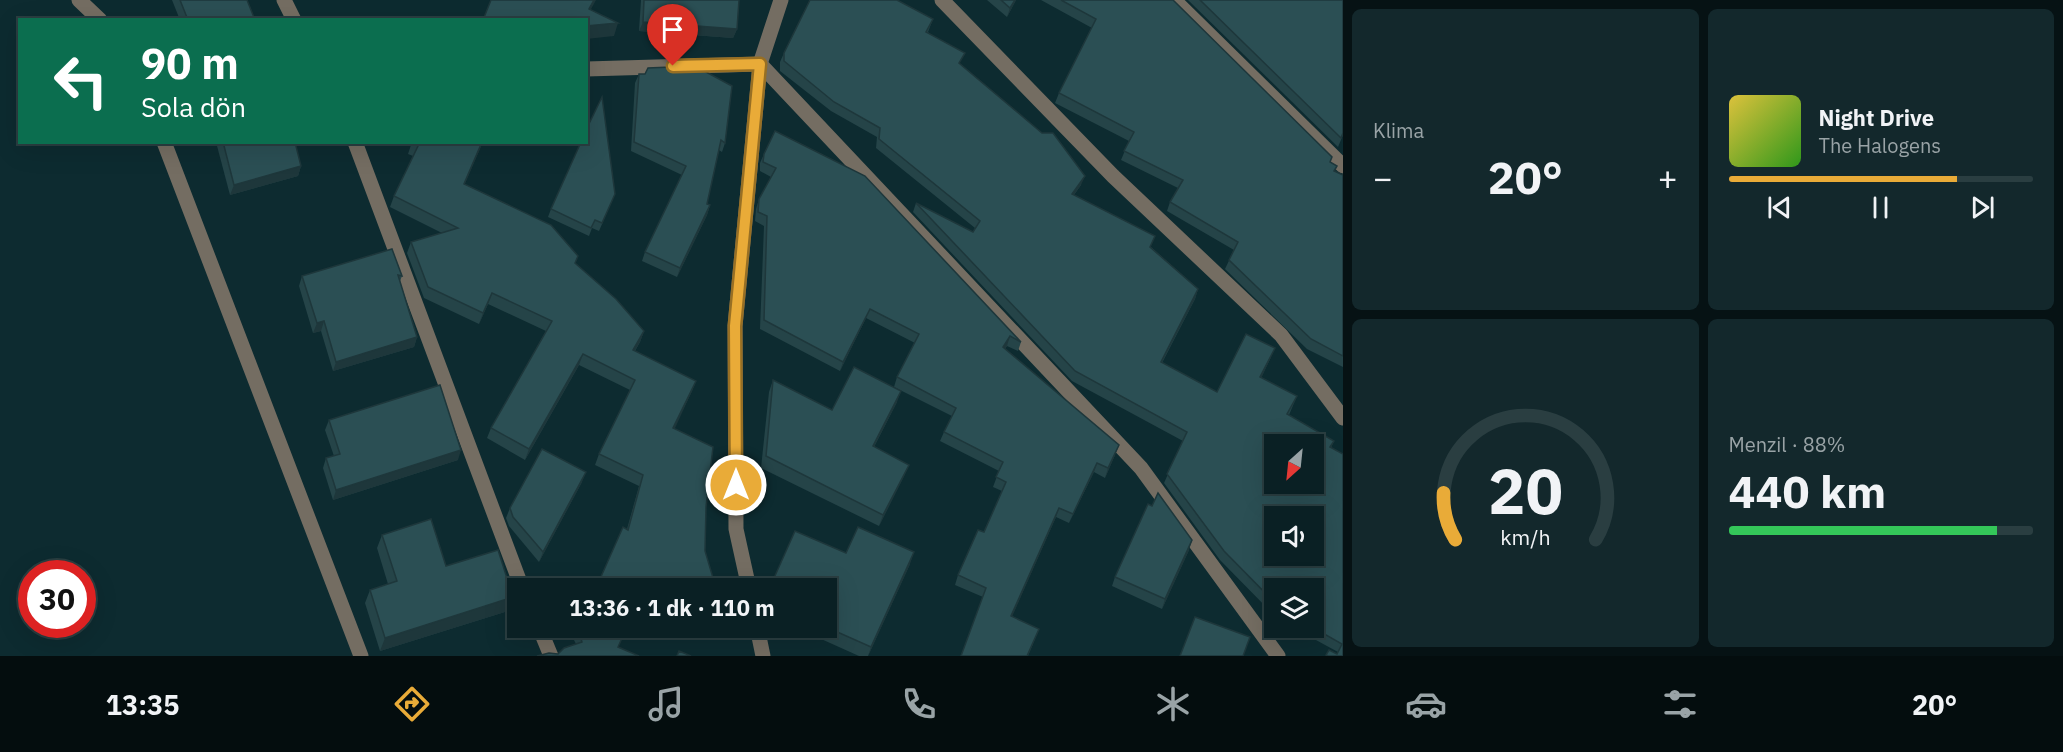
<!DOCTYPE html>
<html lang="tr">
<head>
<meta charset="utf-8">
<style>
  :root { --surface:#0a2024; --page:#13282c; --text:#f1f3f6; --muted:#99a3a6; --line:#2a3e41; --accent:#e9ab38 }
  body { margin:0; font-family:"IBM Plex Sans",sans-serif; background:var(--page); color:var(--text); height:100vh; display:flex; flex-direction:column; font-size:22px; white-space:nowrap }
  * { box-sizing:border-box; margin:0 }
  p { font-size:20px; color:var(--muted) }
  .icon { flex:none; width:33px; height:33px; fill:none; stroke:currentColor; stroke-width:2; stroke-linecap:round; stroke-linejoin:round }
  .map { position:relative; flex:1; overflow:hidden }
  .drawer { display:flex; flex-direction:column; gap:9px; padding:9px; background:#061214; width:720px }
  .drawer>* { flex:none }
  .hud { position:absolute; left:18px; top:18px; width:570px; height:126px; border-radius:0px; box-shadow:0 6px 24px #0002,0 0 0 2px var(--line); background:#0b6e4f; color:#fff; overflow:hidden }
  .needle { width:39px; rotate:207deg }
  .buttons { position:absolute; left:1264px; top:434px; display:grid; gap:12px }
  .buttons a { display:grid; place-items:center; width:60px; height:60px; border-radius:0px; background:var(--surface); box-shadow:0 6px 24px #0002,0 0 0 2px var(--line); font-size:30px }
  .speed { position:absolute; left:18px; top:560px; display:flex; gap:12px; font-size:30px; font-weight:700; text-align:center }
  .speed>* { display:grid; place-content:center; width:78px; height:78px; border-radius:50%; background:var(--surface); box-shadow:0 6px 24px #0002,0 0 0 2px var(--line); line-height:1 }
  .speed .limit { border:9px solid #d22; background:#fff; color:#111 }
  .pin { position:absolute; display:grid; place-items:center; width:51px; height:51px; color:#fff; margin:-62px -26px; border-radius:50% 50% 50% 0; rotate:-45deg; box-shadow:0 0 6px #0007 }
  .pin .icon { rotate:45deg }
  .me { position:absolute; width:66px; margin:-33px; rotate:0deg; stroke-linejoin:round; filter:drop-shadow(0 0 4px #0008) }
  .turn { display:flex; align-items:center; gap:21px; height:126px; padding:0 24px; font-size:27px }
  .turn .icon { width:78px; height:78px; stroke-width:2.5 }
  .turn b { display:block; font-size:42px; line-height:51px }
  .big { font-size:45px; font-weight:800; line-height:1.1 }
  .drawer .widget { flex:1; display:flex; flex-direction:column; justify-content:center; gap:9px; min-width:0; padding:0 21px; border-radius:9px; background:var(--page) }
  .drawer .dial { align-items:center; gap:0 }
  .dial svg { height:156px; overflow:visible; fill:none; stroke:var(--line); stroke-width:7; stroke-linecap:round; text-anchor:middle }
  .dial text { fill:var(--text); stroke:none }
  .song { display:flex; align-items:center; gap:18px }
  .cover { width:72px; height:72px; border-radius:9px; background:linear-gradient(135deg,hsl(50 70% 55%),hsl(110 70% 35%)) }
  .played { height:6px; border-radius:3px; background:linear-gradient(90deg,var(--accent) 75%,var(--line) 75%) }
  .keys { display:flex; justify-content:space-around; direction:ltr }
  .heat { display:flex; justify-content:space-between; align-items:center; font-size:33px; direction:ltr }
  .charge { height:9px; border-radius:4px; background:linear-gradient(90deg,#34c759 88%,var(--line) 0) }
  .drawer .tiles { flex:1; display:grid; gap:9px; grid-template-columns:repeat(2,1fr) }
  .trip { position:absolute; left:507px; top:578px; width:330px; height:60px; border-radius:0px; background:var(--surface); box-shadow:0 6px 24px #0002,0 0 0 2px var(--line); font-weight:800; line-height:60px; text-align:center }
  .dock { display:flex; height:96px; justify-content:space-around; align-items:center; background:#040d0e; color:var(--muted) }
  .dock .icon { width:42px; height:42px }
  .dock .active { color:var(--accent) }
  .dock b { font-size:27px; color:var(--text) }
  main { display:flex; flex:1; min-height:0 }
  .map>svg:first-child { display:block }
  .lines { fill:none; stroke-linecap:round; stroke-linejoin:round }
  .street { stroke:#746d62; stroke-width:15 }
  .wall { fill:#254448 }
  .shaded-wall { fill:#1e373b }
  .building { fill:#2b4f54; stroke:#1e373b; stroke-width:1.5; fill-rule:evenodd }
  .route-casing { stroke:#976f24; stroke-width:15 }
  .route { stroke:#e9ab38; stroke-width:10 }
</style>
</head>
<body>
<main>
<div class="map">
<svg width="1343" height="656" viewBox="0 0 1343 656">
  <rect width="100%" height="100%" fill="#0d2b30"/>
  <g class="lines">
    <g class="street">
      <polyline points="79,0 100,20"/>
      <polyline points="284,0 294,20"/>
      <polyline points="942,0 1113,176 1281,335 1343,418"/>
      <polyline points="1174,0 1343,166"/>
      <polyline points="586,69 760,64 1141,468 1278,656"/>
      <polyline points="164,142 361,656"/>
      <polyline points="355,142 522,588"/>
      <polyline points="749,588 736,529 735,326 760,64 781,0"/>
      <polyline points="539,627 551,656"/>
      <polyline points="757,627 763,656"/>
    </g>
  </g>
  <g class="wall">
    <polygon points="172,0 247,0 255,20 180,20"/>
    <polygon points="641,0 739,0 737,29 733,38 639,31"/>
    <polygon points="987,0 1016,0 1007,17"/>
    <polygon points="1041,0 1173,0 1330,162 1337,166 1335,171 1343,175 1343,367 1307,349 1225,269 1234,250 1167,211 1170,202 1178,188 1121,160 1129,141 1055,103 1059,93 1092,28"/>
    <polygon points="1188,0 1343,0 1343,135 1338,147"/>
    <polygon points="933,19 928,32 1081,185 1074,195 1151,247 1198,289 1195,299 1162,363 1217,392 1271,357 1261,378 1297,396 1289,415 1334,441 1331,448 1343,656 1326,656 1326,655 1337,654 1338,652 1292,627 1314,627 1275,588 1275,616 1220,560 1164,483 1183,441 1072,381 913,212 916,203 973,232 975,228 876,148 877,137 831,111 780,71 780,62 784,53"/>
    <polygon points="639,74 725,143 722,152 719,150 707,204 710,205 707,215 677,277 642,261 645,252 682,175 631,151 635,83"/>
    <polygon points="216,142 295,142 301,166 298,176 230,195"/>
    <polygon points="412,142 483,142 464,184 575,263 644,331 640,342 635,351 696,381 692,391 674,428 706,507 705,551 716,588 596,588 627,529 639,486 595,465 599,454 630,390 579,365 525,460 487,438 491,428 546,331 488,304 479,324 424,298 407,253 411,242 442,233 390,207 394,196 413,156 408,154"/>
    <polygon points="764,154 1021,342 1018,351 1007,346 1005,349 1115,455 1105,478 1094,472 1069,523 1056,517 1012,616 1039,629 1028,656 961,656 983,597 955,585 958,575 984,532 1002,491 993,487 999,471 940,441 944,432 952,416 894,387 897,377 915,343 866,318 840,371 760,329 764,226 755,221 756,209 759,199 771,177 760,171 760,163"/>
    <polygon points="615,194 599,231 592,228 589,236 548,217 551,209"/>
    <polygon points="392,249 402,276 400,281 417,337 414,347 333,371 321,331 313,333 299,286 302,276"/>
    <polygon points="773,380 832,410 897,402 874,447 909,465 904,476 879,526 761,468 769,392"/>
    <polygon points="329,420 458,460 333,500 323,468 326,458 334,456 325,430"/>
    <polygon points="582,482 539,562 509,526 506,518 510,508"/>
    <polygon points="1152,506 1189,550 1162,609 1112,586 1115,577"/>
    <polygon points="795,531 846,553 910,564 868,656 859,656 810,634 813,627 826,627 826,588 770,588"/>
    <polygon points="382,535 513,597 508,611 380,651 365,603 370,590 388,584 377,548"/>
    <polygon points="579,627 627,627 558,654 576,644 574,640"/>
  </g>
  <g class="shaded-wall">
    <polygon points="594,0 596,0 585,20 589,9"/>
    <polygon points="1015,0 1016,0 1007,17 1010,8"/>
    <polygon points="643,22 737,29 733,38 639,31"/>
    <polygon points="618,23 614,36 586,39 586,26"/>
    <polygon points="482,142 483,142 460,195 464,184"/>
    <polygon points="301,166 298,176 230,195 234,185"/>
    <polygon points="1085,176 1081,185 1068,203 1072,194"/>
    <polygon points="710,205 707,215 677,277 680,268"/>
    <polygon points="1198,289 1195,299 1157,371 1161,362"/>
    <polygon points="492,293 488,304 479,324 483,313"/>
    <polygon points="870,309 866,318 840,371 843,362"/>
    <polygon points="324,321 321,331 313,333 317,323"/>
    <polygon points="644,331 640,342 629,361 633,350"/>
    <polygon points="1010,336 1007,346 999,357 1003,347"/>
    <polygon points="417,337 414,347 333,371 336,362"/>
    <polygon points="1275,348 1271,357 1257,387 1260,377"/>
    <polygon points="583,354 579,365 525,460 529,449"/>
    <polygon points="696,381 692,391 670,439 673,428"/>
    <polygon points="901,391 897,402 868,458 873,446"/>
    <polygon points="1119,445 1115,455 1105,478 1108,468"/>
    <polygon points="461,450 458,460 333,500 336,490"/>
    <polygon points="1097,463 1094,472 1069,523 1073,514"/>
    <polygon points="909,465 904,476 879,526 883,515"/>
    <polygon points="586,472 582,482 539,562 543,552"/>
    <polygon points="1059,508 1056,517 1008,626 1011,616"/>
    <polygon points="1192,540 1189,550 1162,609 1165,599"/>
    <polygon points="914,552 910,564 868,656 871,647"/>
    <polygon points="513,597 508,611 380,651 385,638"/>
  </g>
  <g class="building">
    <polygon points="180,0 247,0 255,20 188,20"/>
    <polygon points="491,0 594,0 589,9 618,23 586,26 586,20 483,20"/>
    <polygon points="644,0 739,0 737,29 643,22"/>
    <path d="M810,0h87l36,19 -7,13 39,21 -6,10 83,70h11l32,43 -13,18 83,42 -5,11 48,42 -37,73 56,30 29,-58 29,14 -15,29 37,19 -10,18 47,27 -4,6 13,7v202h-15l-2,-1 3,-5 8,4 5,-10 -30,-17h2v-39h-39v15l-51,-52 -57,-77 20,-42 -112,-61 -159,-168 57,29 7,-11 -101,-82 1,-11 -46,-26 -50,-41v-8zM1275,444h39v39h-39zM1275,516h39v39h-39z"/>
    <polygon points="1001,0 1015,0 1010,8"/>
    <polygon points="1061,0 1173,0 1332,157 1330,162 1337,166 1334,171 1343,175 1343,356 1311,339 1229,260 1238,242 1170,202 1183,180 1124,151 1134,132 1059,93 1096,19"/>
    <polygon points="1200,0 1343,0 1343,133 1341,138"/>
    <polygon points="695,66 732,86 725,143 721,140 707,204 710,205 680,268 645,252 686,166 634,142 639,74 645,74 648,68"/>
    <polygon points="602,97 615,194 602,223 595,220 591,228 551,209 581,142 586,142 586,130"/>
    <polygon points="775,131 865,176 1021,342 1010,336 1003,347 1119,445 1108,468 1097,463 1073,514 1059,508 1011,616 1039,629 1027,656 961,656 986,588 958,575 978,530 984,532 1006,482 996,477 1003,462 944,432 956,408 897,377 919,334 870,309 843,362 764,320 767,216 758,212 759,199 776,168 763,162 764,154"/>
    <polygon points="223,142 295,142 301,166 234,185"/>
    <polygon points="412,142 482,142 464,184 551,225 578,256 575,263 616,299 644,331 633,350 696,381 673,428 713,447 706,507 705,551 716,588 671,588 648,578 644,588 596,588 623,527 628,530 643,475 599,454 635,380 583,354 529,449 491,428 552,321 492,293 483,313 428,287 411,242 458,228 394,196 418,146"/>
    <polygon points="392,249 402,276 398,275 417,337 336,362 324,321 317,323 302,276"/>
    <polygon points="854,367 901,391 873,446 909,465 883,515 766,456 773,380 832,410"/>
    <polygon points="440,385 461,450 336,490 326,458 340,454 329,420"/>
    <polygon points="542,449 586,472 543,552 513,517 510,508"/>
    <polygon points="1158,493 1192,540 1165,599 1115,577 1148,504 1152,506"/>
    <polygon points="431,519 446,566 498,550 513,597 385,638 370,590 397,581 382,535"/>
    <polygon points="858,527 914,552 871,647 826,627 826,588 773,588 770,587 795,531 846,553"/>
    <polygon points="1195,617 1250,637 1243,656 1180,656"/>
    <polygon points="579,627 627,627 618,647 639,656 537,656 549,653 558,654 564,648 582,642 578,629"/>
    <polygon points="679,651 691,656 677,656"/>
  </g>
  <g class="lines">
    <g class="route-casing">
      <polyline id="route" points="673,66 760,64 735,326 736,485"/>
    </g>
    <use href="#route" class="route"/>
  </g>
</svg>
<div class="buttons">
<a><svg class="needle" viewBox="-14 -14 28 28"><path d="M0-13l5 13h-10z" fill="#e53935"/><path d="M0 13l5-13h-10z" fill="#99a3a6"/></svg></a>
<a><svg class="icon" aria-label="sound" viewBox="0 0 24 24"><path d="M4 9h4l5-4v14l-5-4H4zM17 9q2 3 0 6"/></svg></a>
<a><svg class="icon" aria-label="layers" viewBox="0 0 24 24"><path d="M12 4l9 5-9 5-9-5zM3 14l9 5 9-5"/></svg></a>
</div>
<div class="speed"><div class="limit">30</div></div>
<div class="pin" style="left:673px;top:66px;background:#d93025"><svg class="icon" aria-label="arrive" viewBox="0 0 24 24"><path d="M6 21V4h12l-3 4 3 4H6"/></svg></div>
<svg class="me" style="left:736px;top:485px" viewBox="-20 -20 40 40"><circle r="17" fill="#e9ab38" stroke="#fff" stroke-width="3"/><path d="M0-11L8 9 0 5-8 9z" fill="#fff"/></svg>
<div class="trip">13:36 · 1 dk · 110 m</div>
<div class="hud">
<div class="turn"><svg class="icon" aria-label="left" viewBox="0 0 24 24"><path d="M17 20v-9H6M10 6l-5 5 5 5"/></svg><div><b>90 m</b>Sola dön</div></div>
</div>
</div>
<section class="drawer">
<div class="tiles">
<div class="widget"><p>Klima</p>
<div class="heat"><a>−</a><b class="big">20°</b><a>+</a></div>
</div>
<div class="widget">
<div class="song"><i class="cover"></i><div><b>Night Drive</b><p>The Halogens</p></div></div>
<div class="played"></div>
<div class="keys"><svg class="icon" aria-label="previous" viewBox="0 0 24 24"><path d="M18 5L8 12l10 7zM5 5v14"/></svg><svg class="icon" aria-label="pause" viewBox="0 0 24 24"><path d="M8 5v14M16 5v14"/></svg><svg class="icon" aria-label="next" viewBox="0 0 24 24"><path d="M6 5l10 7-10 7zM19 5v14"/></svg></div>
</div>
<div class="widget dial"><svg viewBox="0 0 100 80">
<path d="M14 69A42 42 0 1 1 86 69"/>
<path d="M14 69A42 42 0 0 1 8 45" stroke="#e9ab38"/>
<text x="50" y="56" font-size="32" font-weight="700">20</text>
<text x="50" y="72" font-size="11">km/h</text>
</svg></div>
<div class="widget"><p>Menzil · 88%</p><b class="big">440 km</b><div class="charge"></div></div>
</div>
</section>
</main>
<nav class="dock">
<b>13:35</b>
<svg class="icon active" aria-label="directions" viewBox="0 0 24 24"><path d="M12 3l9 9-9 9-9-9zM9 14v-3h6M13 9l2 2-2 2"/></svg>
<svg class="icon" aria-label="music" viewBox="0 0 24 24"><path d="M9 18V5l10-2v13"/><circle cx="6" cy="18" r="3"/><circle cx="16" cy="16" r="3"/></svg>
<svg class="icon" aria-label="phone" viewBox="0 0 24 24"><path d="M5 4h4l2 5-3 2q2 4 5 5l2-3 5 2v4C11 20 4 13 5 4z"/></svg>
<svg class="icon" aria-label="climate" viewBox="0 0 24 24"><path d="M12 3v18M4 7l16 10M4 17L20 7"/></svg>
<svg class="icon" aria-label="car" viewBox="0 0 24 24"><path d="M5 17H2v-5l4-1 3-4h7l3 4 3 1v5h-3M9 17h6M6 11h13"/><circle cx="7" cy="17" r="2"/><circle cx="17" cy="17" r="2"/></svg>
<svg class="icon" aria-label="filters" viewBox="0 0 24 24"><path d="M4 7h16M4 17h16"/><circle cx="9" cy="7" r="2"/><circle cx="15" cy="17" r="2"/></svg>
<b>20°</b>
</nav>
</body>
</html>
